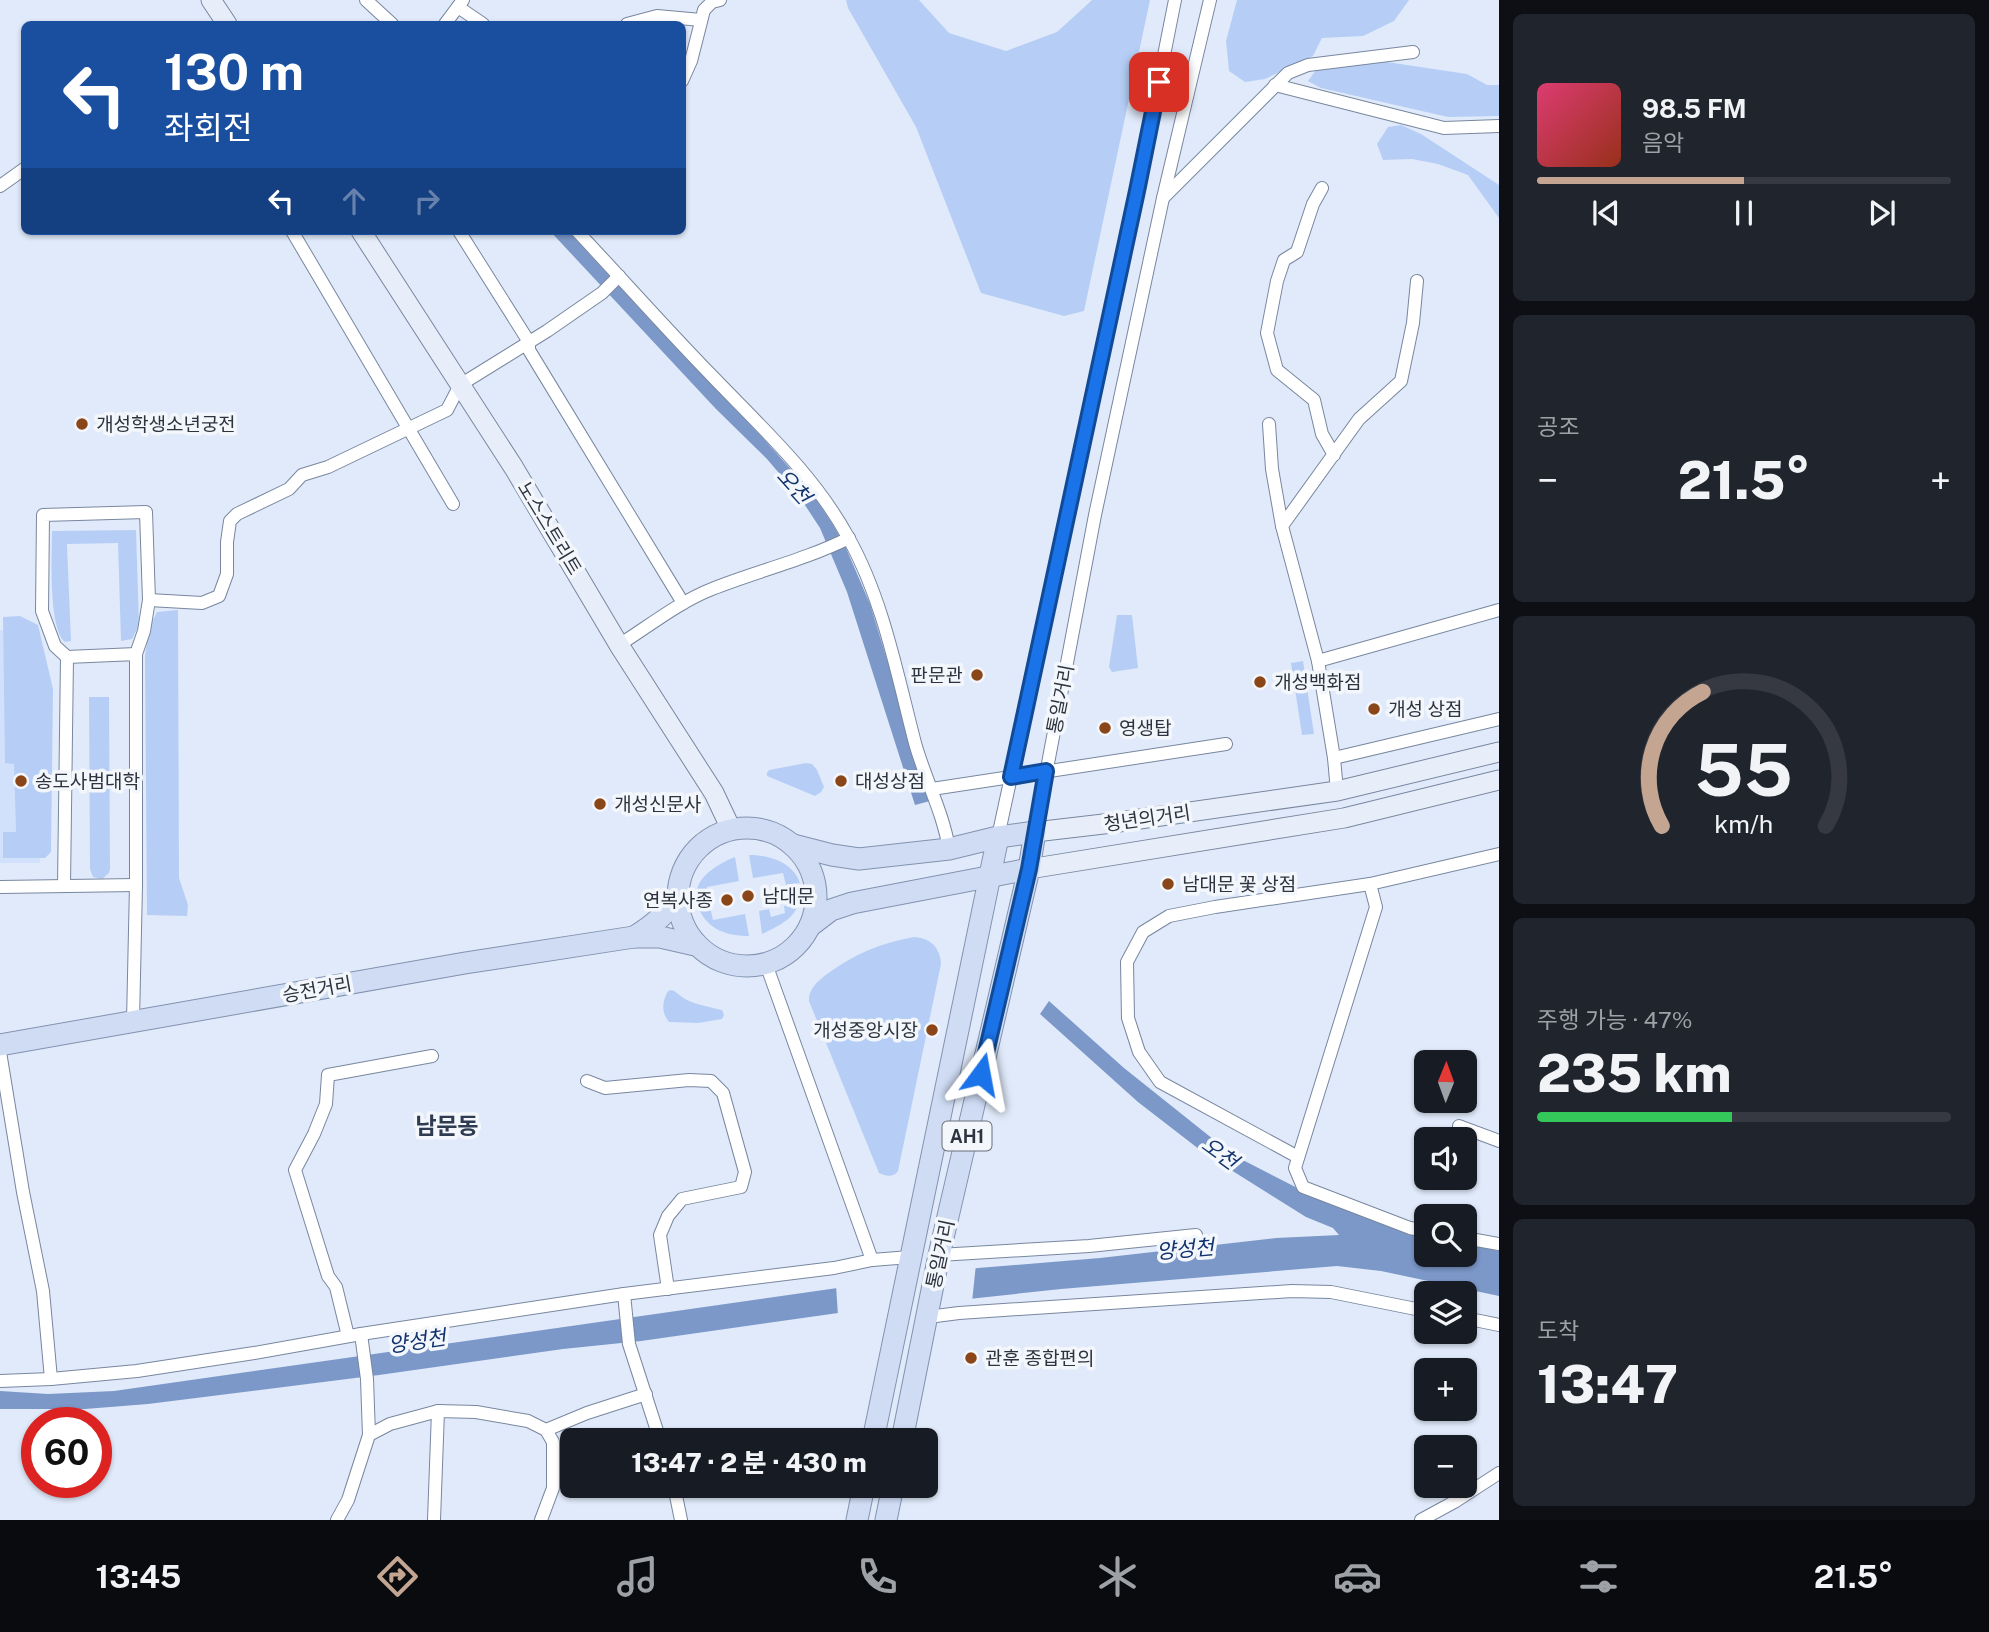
<!DOCTYPE html>
<html lang="ko">
<head>
<meta charset="utf-8">
<style>
  :root { --surface:#171b24; --page:#20242c; --text:#f1f3f6; --muted:#9ea1a6; --line:#363941; --accent:#c3a592 }
  body { margin:0; font-family:"Public Sans","Noto Sans KR",sans-serif; background:var(--page); color:var(--text); height:100vh; display:flex; flex-direction:column; font-size:26px; white-space:nowrap }
  * { box-sizing:border-box; margin:0 }
  p { font-size:23px; color:var(--muted) }
  .icon { flex:none; width:38px; height:38px; fill:none; stroke:currentColor; stroke-width:2; stroke-linecap:round; stroke-linejoin:round }
  .map { position:relative; flex:1; overflow:hidden }
  .sheet { display:flex; flex-direction:column; gap:14px; padding:14px; background:#0d0f14; width:490px }
  .sheet>* { flex:none }
  .top-card { position:absolute; left:21px; top:21px; width:665px; height:214px; border-radius:10px; box-shadow:0 2px 5px #0004; background:#1a4fa0; color:#fff; overflow:hidden }
  .needle { width:46px; rotate:1deg }
  .buttons { position:absolute; left:1414px; top:1050px; display:grid; gap:14px }
  .buttons a { display:grid; place-items:center; width:63px; height:63px; border-radius:10px; background:var(--surface); box-shadow:0 2px 5px #0004; font-size:35px }
  .speed { position:absolute; left:21px; top:1407px; display:flex; gap:14px; font-size:35px; font-weight:700; text-align:center }
  .speed>* { display:grid; place-content:center; width:91px; height:91px; border-radius:50%; background:var(--surface); box-shadow:0 2px 5px #0004; line-height:1 }
  .speed .limit { border:10px solid #d22; background:#fff; color:#111 }
  .pin { position:absolute; display:grid; place-items:center; width:60px; height:60px; color:#fff; margin:-30px; border-radius:14px; box-shadow:0 4px 10px #0006 }
  .me { position:absolute; width:77px; margin:-38px; rotate:13deg; stroke-linejoin:round; filter:drop-shadow(0 0 5px #0008) }
  .turn { display:flex; align-items:center; gap:24px; height:147px; padding:0 28px; font-size:32px }
  .turn .icon { width:91px; height:91px; stroke-width:2.5 }
  .turn b { display:block; font-size:49px; line-height:60px }
  .lanes { display:flex; align-items:center; height:66px; padding:0 28px; background:#0003; justify-content:center; gap:35px; direction:ltr }
  .lanes .off { opacity:.35 }
  .big { font-size:52px; font-weight:800; line-height:1.1 }
  .sheet .tile { flex:1; display:flex; flex-direction:column; justify-content:center; gap:10px; min-width:0; padding:0 24px; border-radius:10px; background:var(--page) }
  .sheet .dial { align-items:center; gap:0 }
  .dial svg { height:182px; overflow:visible; fill:none; stroke:var(--line); stroke-width:7; stroke-linecap:round; text-anchor:middle }
  .dial text { fill:var(--text); stroke:none }
  .song { display:flex; align-items:center; gap:21px }
  .cover { width:84px; height:84px; border-radius:10px; background:linear-gradient(135deg,hsl(340 70% 55%),hsl(10 70% 35%)) }
  .played { height:7px; border-radius:4px; background:linear-gradient(90deg,var(--accent) 50%,var(--line) 50%) }
  .keys { display:flex; justify-content:space-around; direction:ltr }
  .heat { display:flex; justify-content:space-between; align-items:center; font-size:38px; direction:ltr }
  .charge { height:10px; border-radius:5px; background:linear-gradient(90deg,#34c759 47%,var(--line) 0) }
  .trip { position:absolute; left:560px; top:1428px; width:378px; height:70px; border-radius:10px; background:var(--surface); box-shadow:0 2px 5px #0004; font-weight:800; line-height:70px; text-align:center }
  .dock { display:flex; height:112px; justify-content:space-around; align-items:center; background:#090b0e; color:var(--muted) }
  .dock .icon { width:49px; height:49px }
  .dock .active { color:var(--accent) }
  .dock b { font-size:32px; color:var(--text) }
  main { display:flex; flex:1; min-height:0 }
  .map>svg:first-child { display:block }
  .built { fill:#d1e1fc }
  .green { fill:#b6cef6 }
  .water { fill:#7c98c9 }
  .pier { fill:#e0eafa }
  .lines { fill:none; stroke-linecap:round; stroke-linejoin:round }
  .minor-casing { stroke:#78879f; stroke-width:14 }
  .secondary-casing { stroke:#78879f; stroke-width:21 }
  .primary-casing { stroke:#8292af; stroke-width:23 }
  .minor { stroke:#fff; stroke-width:12 }
  .secondary { stroke:#e7eef9; stroke-width:19 }
  .primary { stroke:#cfdcf4; stroke-width:21 }
  .route-casing { stroke:#114b97; stroke-width:18 }
  .route { stroke:#1a73e8; stroke-width:12 }
  .poi-dot { fill:#8a4618; stroke:#f3f7fc; stroke-width:2.5 }
  .labels { text-anchor:middle; dominant-baseline:central; stroke-width:7; stroke-linejoin:round; paint-order:stroke }
  .shield { fill:#f3f7fc; stroke:#696e78; stroke-width:2 }
  .shield-label { font-size:18px; font-weight:bold; fill:#2e343f }
  .poi-label { font-size:19px; fill:#2e343f; stroke:#f3f7fc; text-anchor:start }
  .street-label { font-size:19px; fill:#2e343f; stroke:#f3f7fc }
  .water-label { font-size:21px; font-style:italic; fill:#12336e; stroke:#f3f7fc }
  .quarter-label { font-size:23px; font-weight:bold; fill:#2f3b50; stroke:#f3f7fc }
</style>
</head>
<body>
<main>
<div class="map">
<svg width="1499" height="1520" viewBox="0 0 1499 1520">
  <rect width="100%" height="100%" fill="#e0eafa"/>
  <polygon class="built" points="0,630 28,630 46,700 40,863 0,863"/>
  <g class="green">
    <polygon points="846,0 919,0 949,33 1006,51 1057,32 1092,0 1150,0 1084,311 1064,316 981,293 916,127 848,8"/>
    <polygon points="1237,0 1409,0 1394,21 1363,36 1322,38 1313,56 1265,79 1245,82 1229,71 1226,41"/>
    <polygon points="1387,62 1467,74 1487,85 1499,85 1499,116 1448,117 1321,88 1308,81 1316,70 1343,63"/>
    <polygon points="1401,125 1421,134 1499,185 1499,218 1468,175 1438,164 1412,159 1383,160 1377,144 1388,127"/>
    <path d="M136,530l3,95 -7,14 -11,2 -3,-98 -51,1 4,97 -6,1c-17,-14 -13,-88 -13,-111z"/>
    <polygon points="178,610 179,878 188,905 187,916 147,915 145,656 149,628 157,612"/>
    <polygon points="1117,615 1132,615 1138,668 1112,672 1109,667"/>
    <polygon points="20,616 38,625 53,689 51,852 45,858 3,858 3,832 16,832 14,764 5,763 3,617"/>
    <polygon points="1303,661 1314,734 1302,735 1291,663"/>
    <polygon points="89,697 109,697 110,869 109,873 102,879 93,877 90,869"/>
    <polygon points="806,763 812,764 817,770 824,787 821,792 815,796 767,776 767,773 769,770"/>
    <path d="M749,855c20,0 44,7 51,28l-14,2 -3,-12 -30,5z"/>
    <path d="M735,857l4,24 -32,6 2,13 -11,2c0,-4 -1,-8 -1,-12 3,-16 25,-28 38,-33z"/>
    <path d="M801,891c-1,25 -18,33 -39,43l-3,-23 10,-2 2,8 14,-4 -1,-7 6,-1 -2,-13z"/>
    <path d="M710,907l3,13 32,-6 4,22c-21,0 -41,-6 -50,-27z"/>
    <path d="M914,937c16,1 26,10 27,27l-43,207c-5,7 -12,5 -19,2l-70,-172c-1,-12 9,-20 18,-27 27,-20 54,-31 87,-37z"/>
    <path d="M672,990c5,2 9,7 15,10 10,5 23,7 35,10l2,5 -2,4 -24,4 -29,-1c-8,-10 -7,-20 -1,-31z"/>
  </g>
  <g class="water">
    <polygon points="550,231 568,231 652,322 762,437 812,493 833,525 846,548 870,604 930,801 915,805 847,592 820,528 801,499 767,459 716,409"/>
    <polygon points="1049,1001 1124,1068 1233,1155 1311,1195 1426,1236 1426,1255 1465,1255 1465,1244 1499,1251 1499,1296 1381,1271 1337,1266 1061,1289 838,1313 641,1341 563,1349 379,1375 148,1404 85,1409 0,1409 0,1391 48,1394 114,1391 978,1268 1100,1258 1276,1238 1339,1235 1333,1228 1306,1217 1204,1153 1138,1102 1040,1014"/>
  </g>
  <polygon class="pier" points="976,1264 972,1302 838,1316 836,1285"/>
  <g class="lines">
    <g class="minor-casing">
      <g id="minor">
        <polyline points="366,0 392,24"/>
        <polyline points="458,7 483,24"/>
        <polyline points="445,24 463,0"/>
        <polyline points="627,24 657,16 701,20"/>
        <polyline points="682,81 691,61 704,10 712,2 720,0"/>
        <polyline points="1275,85 1444,128 1499,126"/>
        <polyline points="0,186 24,169"/>
        <polyline points="1322,188 1313,204 1297,252 1284,260 1277,281 1267,333 1277,370 1314,400 1322,434 1334,455"/>
        <polyline points="1163,198 1288,73 1308,65 1413,52"/>
        <polyline points="292,231 453,504"/>
        <polyline points="459,231 529,342 529,350 683,603"/>
        <path d="M577,231c46,49 91,100 138,148 48,50 99,96 133,158 35,62 49,137 67,206 10,36 28,69 34,106"/>
        <polyline points="1269,424 1272,469 1282,526"/>
        <polyline points="149,600 202,603 219,596 227,574 227,542 230,521 237,514 289,489 302,475 328,467 447,410 460,385 547,331 602,293 619,276"/>
        <path d="M619,645c30,-19 60,-43 93,-56 45,-18 93,-29 137,-51"/>
        <polyline points="1318,661 1499,610"/>
        <polyline points="1334,758 1499,719"/>
        <polyline points="932,789 1226,744"/>
        <polyline points="1337,791 1334,758 1318,661 1282,526 1359,419 1401,381 1413,323 1417,281"/>
        <polyline points="1035,832 1095,515 1163,198 1210,0"/>
        <polyline points="998,837 1137,191 1175,0"/>
        <polyline points="1370,884 1376,907 1295,1168 1303,1187 1410,1228 1426,1231"/>
        <polyline points="64,886 67,657"/>
        <polyline points="0,887 136,885"/>
        <polyline points="766,964 872,1260"/>
        <polyline points="133,1021 136,885 136,654 144,631 149,600 146,512 43,515 42,611 55,646 67,657 136,654"/>
        <polyline points="0,1052 23,1192 43,1291 51,1379"/>
        <polyline points="587,1081 605,1088 689,1080 711,1081 723,1093 745,1172 741,1187 682,1199 668,1216 660,1235 668,1289"/>
        <polyline points="1459,1126 1499,1141"/>
        <polyline points="1298,1157 1160,1082 1139,1052 1128,1018 1127,962 1143,932 1169,916 1215,907 1370,884 1499,854"/>
        <polyline points="1465,1238 1499,1244"/>
        <polyline points="939,1255 1089,1246 1196,1235"/>
        <polyline points="624,1294 629,1344 660,1440"/>
        <polyline points="928,1317 959,1313 1292,1291 1331,1292 1426,1311"/>
        <polyline points="1465,1318 1499,1325"/>
        <polyline points="361,1334 367,1379 369,1435"/>
        <polyline points="348,1336 336,1287 328,1276 295,1170 314,1134 326,1104 328,1075 432,1056"/>
        <polyline points="0,1381 51,1379 137,1371 254,1353 361,1334 624,1294 834,1268 872,1260 910,1257"/>
        <polyline points="546,1430 587,1413 646,1394"/>
        <polyline points="674,1486 681,1520"/>
        <polyline points="337,1520 348,1500 369,1435 390,1424 438,1411 476,1412 528,1421 546,1430 553,1442 553,1488 541,1520"/>
        <polyline points="434,1520 438,1411"/>
        <polyline points="1421,1520 1456,1501 1499,1473"/>
      </g>
    </g>
    <g class="secondary-casing">
      <g id="secondary">
        <polyline points="211,0 227,24"/>
        <polyline points="361,231 514,468 619,645 714,793 731,829"/>
        <polyline points="1035,832 1112,823 1337,791 1499,752"/>
        <polyline points="1029,869 1344,818 1499,780"/>
      </g>
    </g>
    <g class="primary-casing">
      <g id="primary">
        <circle cx="747" cy="897" r="69"/>
        <polyline points="793,845 832,855 859,859 949,849 998,837 1035,832 1029,869 939,1255 902,1440"/>
        <path d="M677,898c-13,18 -25,28 -43,39h26l35,8"/>
        <polyline points="810,926 831,910 852,903 1029,869"/>
        <polyline points="0,1045 465,963 634,937"/>
        <polyline points="873,1440 998,837"/>
        <polyline points="857,1520 864,1486"/>
        <polyline points="886,1520 893,1486"/>
      </g>
    </g>
    <use href="#minor" class="minor"/>
    <use href="#secondary" class="secondary"/>
    <use href="#primary" class="primary"/>
  </g>
  <g class="lines">
    <g class="route-casing">
      <polyline id="route" points="981,1074 1029,869 1046,771 1011,777 1137,191 1159,82"/>
    </g>
    <use href="#route" class="route"/>
  </g>
  <g class="poi-dot">
    <circle cx="82" cy="424" r="7"/>
    <circle cx="977" cy="675" r="7"/>
    <circle cx="1260" cy="682" r="7"/>
    <circle cx="1374" cy="709" r="7"/>
    <circle cx="1105" cy="728" r="7"/>
    <circle cx="21" cy="781" r="7"/>
    <circle cx="841" cy="781" r="7"/>
    <circle cx="600" cy="804" r="7"/>
    <circle cx="1168" cy="884" r="7"/>
    <circle cx="748" cy="896" r="7"/>
    <circle cx="727" cy="900" r="7"/>
    <circle cx="932" cy="1030" r="7"/>
    <circle cx="971" cy="1358" r="7"/>
  </g>
  <g class="labels">
    <rect class="shield" x="942.5" y="1121.5" width="49" height="29" rx="5"/>
    <g class="shield-label">
      <text x="967" y="1136">AH1</text>
    </g>
    <g class="poi-label">
      <text x="96" y="424">개성학생소년궁전</text>
      <text x="963" y="675" text-anchor="end">판문관</text>
      <text x="1274" y="682">개성백화점</text>
      <text x="1388" y="709">개성 상점</text>
      <text x="1119" y="728">영생탑</text>
      <text x="35" y="781">송도사범대학</text>
      <text x="855" y="781">대성상점</text>
      <text x="614" y="804">개성신문사</text>
      <text x="1182" y="884">남대문 꽃 상점</text>
      <text x="762" y="896">남대문</text>
      <text x="713" y="900" text-anchor="end">연복사종</text>
      <text x="918" y="1030" text-anchor="end">개성중앙시장</text>
      <text x="985" y="1358">관훈 종합편의</text>
    </g>
    <g class="street-label">
      <text transform="translate(550 528) rotate(59)">노스스트리트</text>
      <text transform="translate(1060 699) rotate(-79)">통일거리</text>
      <text transform="translate(1147 818) rotate(-8)">청년의거리</text>
      <text transform="translate(317 989) rotate(-10)">승전거리</text>
      <text transform="translate(940 1254) rotate(-78)">통일거리</text>
    </g>
    <g class="water-label">
      <text transform="translate(794 486) rotate(48)">오천</text>
      <text transform="translate(1220 1153) rotate(36)">오천</text>
      <text transform="translate(1185 1249) rotate(-5)">양성천</text>
      <text transform="translate(417 1341) rotate(-8)">양성천</text>
    </g>
    <g class="quarter-label">
      <text x="447" y="1125">남문동</text>
    </g>
  </g>
</svg>
<div class="buttons">
<a><svg class="needle" viewBox="-14 -14 28 28"><path d="M0-13l5 13h-10z" fill="#e53935"/><path d="M0 13l5-13h-10z" fill="#9ea1a6"/></svg></a>
<a><svg class="icon" aria-label="sound" viewBox="0 0 24 24"><path d="M4 9h4l5-4v14l-5-4H4zM17 9q2 3 0 6"/></svg></a>
<a><svg class="icon" aria-label="search" viewBox="0 0 24 24"><circle cx="10" cy="10" r="6"/><path d="M15 15l6 6"/></svg></a>
<a><svg class="icon" aria-label="layers" viewBox="0 0 24 24"><path d="M12 4l9 5-9 5-9-5zM3 14l9 5 9-5"/></svg></a>
<a>+</a>
<a>−</a>
</div>
<div class="speed"><div class="limit">60</div></div>
<div class="pin" style="left:1159px;top:82px;background:#d93025"><svg class="icon" aria-label="arrive" viewBox="0 0 24 24"><path d="M6 21V4h12l-3 4 3 4H6"/></svg></div>
<svg class="me" style="left:981px;top:1074px" viewBox="-20 -20 40 40"><path d="M0-17L14 15 0 8-14 15z" fill="#1a73e8" stroke="#fff" stroke-width="4"/></svg>
<div class="trip">13:47 · 2 분 · 430 m</div>
<div class="top-card">
<div class="turn"><svg class="icon" aria-label="left" viewBox="0 0 24 24"><path d="M17 20v-9H6M10 6l-5 5 5 5"/></svg><div><b>130 m</b>좌회전</div></div>
<div class="lanes"><svg class="icon" aria-label="left" viewBox="0 0 24 24"><path d="M17 20v-9H6M10 6l-5 5 5 5"/></svg><svg class="icon off" aria-label="ahead" viewBox="0 0 24 24"><path d="M12 20V5M6 11l6-6 6 6"/></svg><svg class="icon off" aria-label="right" viewBox="0 0 24 24"><path d="M7 20v-9h11M14 6l5 5-5 5"/></svg></div>
</div>
</div>
<section class="sheet">
<div class="tile">
<div class="song"><i class="cover"></i><div><b>98.5 FM</b><p>음악</p></div></div>
<div class="played"></div>
<div class="keys"><svg class="icon" aria-label="previous" viewBox="0 0 24 24"><path d="M18 5L8 12l10 7zM5 5v14"/></svg><svg class="icon" aria-label="pause" viewBox="0 0 24 24"><path d="M8 5v14M16 5v14"/></svg><svg class="icon" aria-label="next" viewBox="0 0 24 24"><path d="M6 5l10 7-10 7zM19 5v14"/></svg></div>
</div>
<div class="tile"><p>공조</p>
<div class="heat"><a>−</a><b class="big">21.5°</b><a>+</a></div>
</div>
<div class="tile dial"><svg viewBox="0 0 100 80">
<path d="M14 69A42 42 0 1 1 86 69"/>
<path d="M14 69A42 42 0 0 1 32 10" stroke="#c3a592"/>
<text x="50" y="56" font-size="32" font-weight="700">55</text>
<text x="50" y="72" font-size="11">km/h</text>
</svg></div>
<div class="tile"><p>주행 가능 · 47%</p><b class="big">235 km</b><div class="charge"></div></div>
<div class="tile"><p>도착</p><b class="big">13:47</b></div>
</section>
</main>
<nav class="dock">
<b>13:45</b>
<svg class="icon active" aria-label="directions" viewBox="0 0 24 24"><path d="M12 3l9 9-9 9-9-9zM9 14v-3h6M13 9l2 2-2 2"/></svg>
<svg class="icon" aria-label="music" viewBox="0 0 24 24"><path d="M9 18V5l10-2v13"/><circle cx="6" cy="18" r="3"/><circle cx="16" cy="16" r="3"/></svg>
<svg class="icon" aria-label="phone" viewBox="0 0 24 24"><path d="M5 4h4l2 5-3 2q2 4 5 5l2-3 5 2v4C11 20 4 13 5 4z"/></svg>
<svg class="icon" aria-label="climate" viewBox="0 0 24 24"><path d="M12 3v18M4 7l16 10M4 17L20 7"/></svg>
<svg class="icon" aria-label="car" viewBox="0 0 24 24"><path d="M5 17H2v-5l4-1 3-4h7l3 4 3 1v5h-3M9 17h6M6 11h13"/><circle cx="7" cy="17" r="2"/><circle cx="17" cy="17" r="2"/></svg>
<svg class="icon" aria-label="filters" viewBox="0 0 24 24"><path d="M4 7h16M4 17h16"/><circle cx="9" cy="7" r="2"/><circle cx="15" cy="17" r="2"/></svg>
<b>21.5°</b>
</nav>
</body>
</html>
